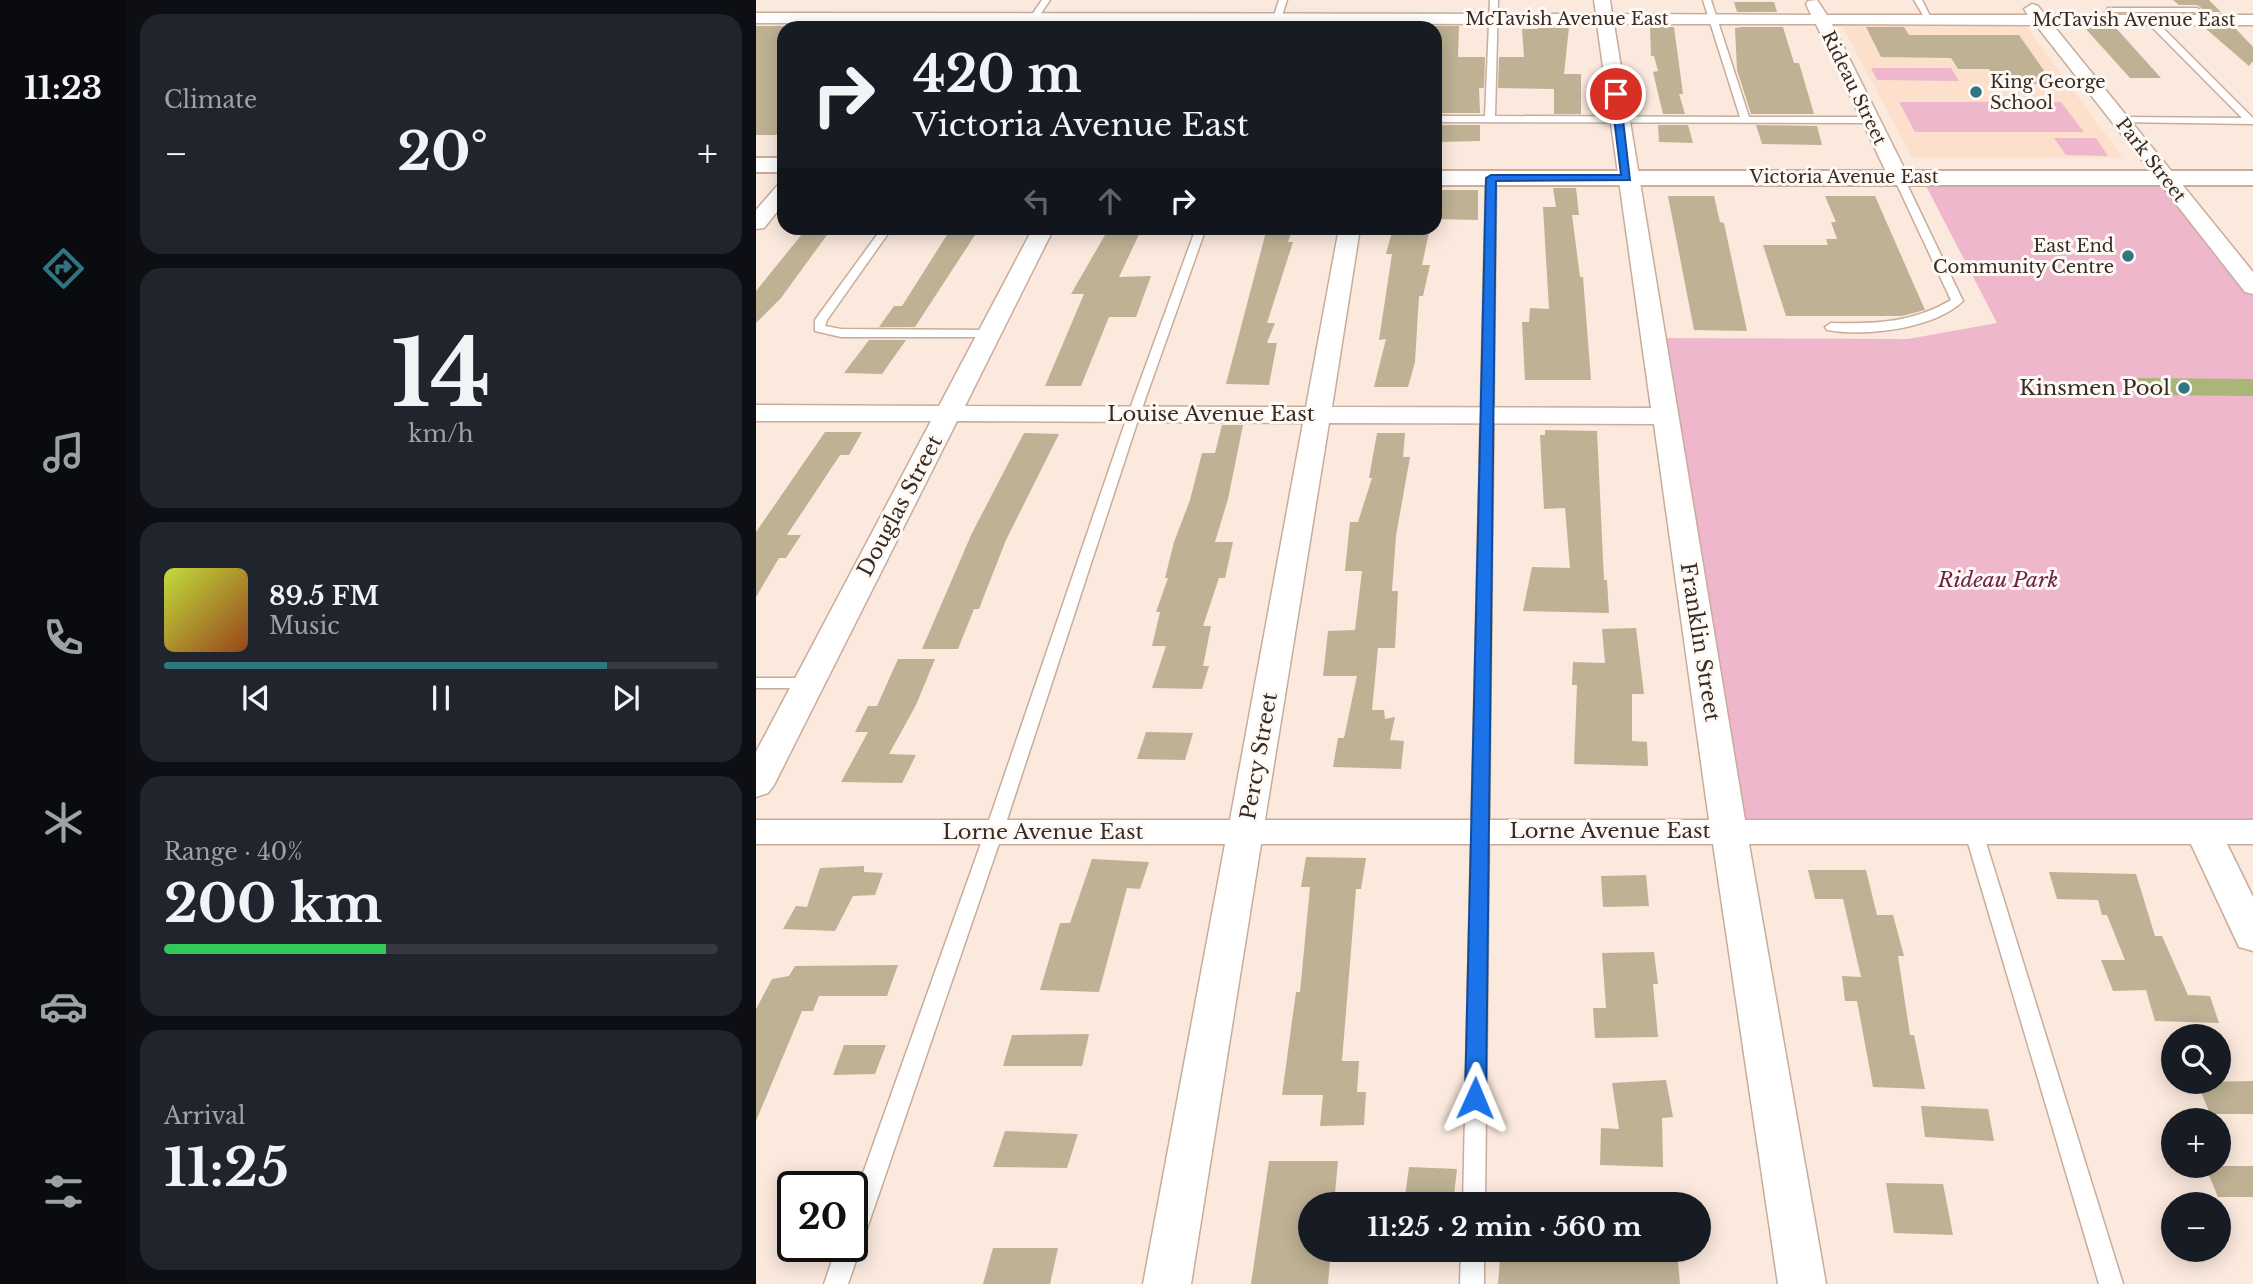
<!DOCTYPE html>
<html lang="en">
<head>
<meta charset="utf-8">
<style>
  :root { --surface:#171b24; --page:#20242c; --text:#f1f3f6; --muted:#9ea1a6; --line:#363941; --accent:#2f7681 }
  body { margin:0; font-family:"Libre Baskerville",serif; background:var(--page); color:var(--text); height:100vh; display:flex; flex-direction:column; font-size:26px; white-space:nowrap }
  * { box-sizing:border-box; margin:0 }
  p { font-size:23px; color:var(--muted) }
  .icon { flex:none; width:38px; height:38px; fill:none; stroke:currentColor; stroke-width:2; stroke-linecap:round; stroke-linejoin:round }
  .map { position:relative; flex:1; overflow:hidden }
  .details { display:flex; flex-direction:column; gap:14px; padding:14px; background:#0d0f14; width:630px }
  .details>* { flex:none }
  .banner { position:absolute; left:21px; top:21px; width:665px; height:214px; border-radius:21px; box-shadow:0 4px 18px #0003; background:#171b24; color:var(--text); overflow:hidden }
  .controls { position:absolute; left:1405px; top:1024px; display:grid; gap:14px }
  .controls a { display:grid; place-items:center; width:70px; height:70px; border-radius:50%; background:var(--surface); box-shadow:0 4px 18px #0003; font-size:35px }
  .speed { position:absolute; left:21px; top:1171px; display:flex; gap:14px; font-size:35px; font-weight:700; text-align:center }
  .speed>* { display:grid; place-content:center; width:91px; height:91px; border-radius:50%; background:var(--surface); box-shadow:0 4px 18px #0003; line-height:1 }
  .speed .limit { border:4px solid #111; border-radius:10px; background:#fff; color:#111 }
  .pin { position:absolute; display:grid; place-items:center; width:60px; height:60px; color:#fff; margin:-30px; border:4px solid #fff; border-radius:50%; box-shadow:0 2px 7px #0007 }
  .me { position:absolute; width:77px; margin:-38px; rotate:1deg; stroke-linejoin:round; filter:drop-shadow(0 0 5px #0008) }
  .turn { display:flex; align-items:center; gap:24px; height:147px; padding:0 21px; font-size:32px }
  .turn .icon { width:91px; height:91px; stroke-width:2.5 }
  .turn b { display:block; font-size:49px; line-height:60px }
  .lanes { display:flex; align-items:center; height:66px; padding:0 21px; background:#0003; justify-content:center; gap:35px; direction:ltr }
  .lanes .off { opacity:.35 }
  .big { font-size:52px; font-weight:700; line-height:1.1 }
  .details .widget { flex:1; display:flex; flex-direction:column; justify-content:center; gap:10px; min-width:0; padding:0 24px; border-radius:21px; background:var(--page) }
  .details .dial { align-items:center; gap:0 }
  .dial b { font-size:91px; line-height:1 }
  .song { display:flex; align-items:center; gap:21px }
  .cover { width:84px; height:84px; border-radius:10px; background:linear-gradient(135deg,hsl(70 70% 55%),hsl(20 70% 35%)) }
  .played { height:7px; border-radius:4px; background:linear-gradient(90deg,var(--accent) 80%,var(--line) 80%) }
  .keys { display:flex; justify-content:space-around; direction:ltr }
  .heat { display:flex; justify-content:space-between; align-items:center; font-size:38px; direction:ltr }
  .charge { height:10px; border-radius:5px; background:linear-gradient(90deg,#34c759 40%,var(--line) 0) }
  .trip { position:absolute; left:542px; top:1192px; width:413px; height:70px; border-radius:35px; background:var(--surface); box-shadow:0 4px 18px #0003; font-weight:700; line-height:70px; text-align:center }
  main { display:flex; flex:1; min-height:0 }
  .dock { display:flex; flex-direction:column; width:126px; justify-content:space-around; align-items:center; background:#090b0e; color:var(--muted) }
  .dock .icon { width:49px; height:49px }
  .dock .selected { color:var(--accent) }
  .dock b { font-size:32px; color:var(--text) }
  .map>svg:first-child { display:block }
  .built { fill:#fde0cc }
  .green { fill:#eeb7cc }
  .water { fill:#aab57a }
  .building { fill:#beb194 }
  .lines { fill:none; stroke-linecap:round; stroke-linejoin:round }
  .service-casing { stroke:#c9ac9a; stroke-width:3 }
  .minor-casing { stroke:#c9ac9a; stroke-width:3 }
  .secondary-casing { stroke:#c9ac9a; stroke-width:4 }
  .service { fill:#fff; fill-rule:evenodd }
  .minor { fill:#fff; fill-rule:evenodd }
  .secondary { fill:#fff; fill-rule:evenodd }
  .route { fill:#1a73e8; stroke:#114b97; stroke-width:2 }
  .poi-dot { fill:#2f7681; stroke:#fff9f5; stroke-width:2.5 }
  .labels { text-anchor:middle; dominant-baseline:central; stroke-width:6; stroke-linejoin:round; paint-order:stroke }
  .far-street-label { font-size:18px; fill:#372c24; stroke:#fff9f5 }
  .far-poi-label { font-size:18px; fill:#372c24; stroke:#fff9f5; text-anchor:start }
  .poi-label { font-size:21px; fill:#372c24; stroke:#fff9f5; text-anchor:end }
  .street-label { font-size:21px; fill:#372c24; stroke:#fff9f5 }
  .park-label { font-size:21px; font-style:italic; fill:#6c2446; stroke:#fff9f5 }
</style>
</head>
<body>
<main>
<nav class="dock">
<b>11:23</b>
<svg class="icon selected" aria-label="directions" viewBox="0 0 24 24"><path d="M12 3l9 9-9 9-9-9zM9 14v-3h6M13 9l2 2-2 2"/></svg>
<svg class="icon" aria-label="music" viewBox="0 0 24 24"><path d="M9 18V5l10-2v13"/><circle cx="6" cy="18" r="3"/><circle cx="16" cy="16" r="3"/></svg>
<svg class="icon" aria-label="phone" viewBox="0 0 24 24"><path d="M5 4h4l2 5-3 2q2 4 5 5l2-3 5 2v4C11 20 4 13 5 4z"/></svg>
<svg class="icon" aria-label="climate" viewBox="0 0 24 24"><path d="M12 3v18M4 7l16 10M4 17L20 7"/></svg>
<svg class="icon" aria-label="car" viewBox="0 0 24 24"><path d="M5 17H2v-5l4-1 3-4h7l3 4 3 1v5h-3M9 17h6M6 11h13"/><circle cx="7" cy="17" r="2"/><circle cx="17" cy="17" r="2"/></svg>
<svg class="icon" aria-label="filters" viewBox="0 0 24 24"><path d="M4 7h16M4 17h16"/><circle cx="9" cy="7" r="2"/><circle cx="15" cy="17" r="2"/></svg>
</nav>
<section class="details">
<div class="widget"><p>Climate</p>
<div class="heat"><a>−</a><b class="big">20°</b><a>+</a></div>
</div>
<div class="widget dial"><b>14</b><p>km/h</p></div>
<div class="widget">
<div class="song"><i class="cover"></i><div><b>89.5 FM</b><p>Music</p></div></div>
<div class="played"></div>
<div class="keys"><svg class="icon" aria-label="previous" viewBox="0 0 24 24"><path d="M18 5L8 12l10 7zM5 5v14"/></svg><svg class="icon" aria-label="pause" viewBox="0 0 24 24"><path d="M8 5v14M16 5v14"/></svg><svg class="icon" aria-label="next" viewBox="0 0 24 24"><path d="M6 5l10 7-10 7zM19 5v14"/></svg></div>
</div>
<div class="widget"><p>Range · 40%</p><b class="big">200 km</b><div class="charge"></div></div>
<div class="widget"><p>Arrival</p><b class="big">11:25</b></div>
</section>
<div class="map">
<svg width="1497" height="1284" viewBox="0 0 1497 1284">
  <rect width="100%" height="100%" fill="#fbe9dd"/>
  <polygon class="built" points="1086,26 1270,26 1367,158 1156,157"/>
  <g class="green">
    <polygon points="1115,68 1195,68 1203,81 1121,80"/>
    <polygon points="1143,102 1305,102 1328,132 1159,132"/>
    <polygon points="1298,138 1340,138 1352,156 1310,155"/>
    <polygon points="1408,177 1497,287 1497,832 973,831 896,338 1152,339 1241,323 1170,186"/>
  </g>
  <polygon class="water" points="1380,378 1497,379 1497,396 1390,395"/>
  <g class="building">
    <polygon points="1417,0 1453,0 1465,12 1451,12 1441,5 1423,5"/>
    <polygon points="978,2 1018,2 1021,12 981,12"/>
    <polygon points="0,26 28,26 28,127 20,135 0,135"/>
    <polygon points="679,26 703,26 702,57 729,57 728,88 723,88 724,113 679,113"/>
    <polygon points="782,27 813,27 808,74 825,74 825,114 798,114 798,89 742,88 743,57 768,57 766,29 782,29"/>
    <polygon points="894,27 918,27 927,94 923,94 929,114 907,114 897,72 902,71 898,56 895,56"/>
    <polygon points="986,27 1027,27 1038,63 1043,63 1058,114 995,114 981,70 979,28"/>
    <polygon points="1110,27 1148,27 1153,35 1263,35 1298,85 1240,82 1233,69 1202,69 1195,58 1125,57"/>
    <polygon points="1329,28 1360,28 1405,78 1374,78"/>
    <polygon points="1449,28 1479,28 1497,47 1497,61 1493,66"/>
    <polygon points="679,125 724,125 724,141 679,142"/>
    <polygon points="902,125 932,125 937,143 903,142"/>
    <polygon points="1000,125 1061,126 1066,145 1006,144"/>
    <polygon points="797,188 820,188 823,215 816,215 824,277 827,277 835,380 769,380 766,322 773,322 774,308 793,309 787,207 800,207"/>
    <polygon points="679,190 722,190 722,220 679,219"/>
    <polygon points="912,196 958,196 964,222 968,223 991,331 938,330"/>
    <polygon points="1069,196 1119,196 1169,310 1146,316 1030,316 1007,245 1072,245 1070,239 1081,239 1075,222 1080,222"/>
    <polygon points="51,228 76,228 25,298 0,323 0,291"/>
    <polygon points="353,228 386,228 363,277 395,276 380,317 353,317 325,386 289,386 328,294 315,294"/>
    <polygon points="511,228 537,228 532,242 537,242 511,323 519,323 511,343 521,343 513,385 470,384"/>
    <polygon points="637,228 674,228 666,265 674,265 667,296 663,296 659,362 652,387 618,387 630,339 623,340 636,254 630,254"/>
    <polygon points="191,235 219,235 159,327 123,327 138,306 146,306"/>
    <polygon points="113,340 150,340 126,374 88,373"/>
    <polygon points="466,425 487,425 472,499 459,542 477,542 469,578 463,578 447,626 455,626 447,666 453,666 446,689 396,688 410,646 396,646 404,612 400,612 412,578 409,578 418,542 434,500 446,453 459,453"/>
    <polygon points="789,430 841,431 848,580 851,580 853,613 767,611 776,567 814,568 809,508 788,509 784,435 789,435"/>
    <polygon points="69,432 106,432 93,455 84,455 31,535 45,535 30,558 23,558 0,597 0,532"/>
    <polygon points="268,433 303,434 250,540 223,609 218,609 202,649 166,649 216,533"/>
    <polygon points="621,433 649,433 647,457 654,457 640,536 636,591 642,591 639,648 622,648 616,710 628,710 629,719 639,717 634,740 648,741 645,769 577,767 582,738 588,738 601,676 567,676 572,631 599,630 606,571 589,571 594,522 602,522 616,478 613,478"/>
    <polygon points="880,628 888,694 876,694 876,741 891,742 892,766 818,764 821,685 816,685 817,662 849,663 846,629"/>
    <polygon points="142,659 179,659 160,705 133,754 160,755 146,783 85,782 112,732 99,732 112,706 121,706"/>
    <polygon points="390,732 437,733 429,760 381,759"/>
    <polygon points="550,857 610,858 605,889 600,889 586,1061 603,1061 601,1092 610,1092 608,1125 564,1126 567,1095 526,1095 540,992 544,992 554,887 545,887"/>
    <polygon points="336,859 393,862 384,889 371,888 343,992 284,990 304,923 314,923"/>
    <polygon points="108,866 108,872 127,873 119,895 97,896 79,931 27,929 40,906 51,907 64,868"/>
    <polygon points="1052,870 1110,870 1121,915 1137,915 1148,956 1142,956 1154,1035 1158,1035 1169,1089 1117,1087 1101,1001 1089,1001 1086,976 1105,977 1087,899 1059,899"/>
    <polygon points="1293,872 1380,874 1399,936 1406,936 1432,995 1454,996 1463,1023 1399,1021 1390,990 1357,991 1345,960 1369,960 1351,915 1346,915 1342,900 1301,899"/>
    <polygon points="890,875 893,906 847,907 845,876"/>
    <polygon points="898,952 902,984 897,984 902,1037 839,1038 837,1008 850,1008 846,953"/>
    <polygon points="142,965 131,996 63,996 57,1011 46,1011 0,1121 0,1009 16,979 33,976 39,966"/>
    <polygon points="333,1034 326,1066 247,1066 256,1035"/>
    <polygon points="88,1045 130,1045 119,1074 77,1075"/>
    <polygon points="910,1080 917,1117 906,1118 907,1167 844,1165 845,1128 863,1129 856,1083"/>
    <polygon points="1497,1081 1497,1114 1454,1114 1441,1082"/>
    <polygon points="1165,1106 1232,1109 1238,1141 1169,1137"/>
    <polygon points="249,1131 322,1134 311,1168 237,1167"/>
    <polygon points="513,1161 582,1161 578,1204 555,1204 555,1250 575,1250 572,1284 495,1284"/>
    <polygon points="1449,1166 1497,1166 1497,1197 1462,1197"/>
    <polygon points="653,1167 701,1169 697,1204 648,1204"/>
    <polygon points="1130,1183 1187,1184 1197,1235 1138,1233"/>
    <polygon points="237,1248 302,1248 294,1284 227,1284"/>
    <polygon points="815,1250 921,1250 924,1284 742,1284 744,1259 816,1262"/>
  </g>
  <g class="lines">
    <g class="service-casing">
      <g id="service">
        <polygon points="286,0 294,0 275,28 267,28"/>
        <polygon points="523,0 531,0 522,28 514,28"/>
        <polygon points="734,0 742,0 739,116 984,117 947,0 955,0 993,117 1114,117 1119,120 1114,123 679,122 679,116 729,116"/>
        <polygon points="1158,0 1166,0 1177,22 1171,22"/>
        <polygon points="1352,8 1441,8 1457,20 1450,22 1439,12 1349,12"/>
        <polygon points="1391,18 1397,18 1497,118 1497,124 1360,122 1360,118 1363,117 1486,118 1391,22"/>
        <path d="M1142,173l5,3 60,125c-29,28 -98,36 -136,29l-2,-3 6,-4c44,1 81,0 120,-23l-58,-124z"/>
        <polygon points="735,175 740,178 729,1204 707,1204 730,178"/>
        <polygon points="126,228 136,228 71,320 69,326 85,329 233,330 237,331 237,337 85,337 59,331 59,320"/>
        <polygon points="440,228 450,228 384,414 247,832 92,1284 68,1284 81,1246 96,1246 96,1204 229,832 372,414"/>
        <polygon points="0,678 51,678 59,683 51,688 0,688"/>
        <polygon points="1218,827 1224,829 1227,833 1367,1284 1343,1284 1209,833 1212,829"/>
        <polygon points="705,1250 728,1250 728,1284 704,1284"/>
      </g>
    </g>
    <g class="minor-casing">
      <g id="minor">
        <path d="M838,0h16l2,14 199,1 -5,-11 2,-3 9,-1 10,15h201l-4,-6 8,-5 6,2 7,9h208v10h-200l200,247v22l-8,-2 -209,-267 -204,-1 76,152 -3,4h-14l-3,-4 -72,-152h-202l131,796h508v24h-26l26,53v54l-14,-4 -48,-103h-442l77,440h-48l-65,-440h-452l-70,440h-48l82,-440h-469v-24h474l73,-397 -346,-2 -183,364 -6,8 -12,4v-45l175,-331h-175v-16l183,1 94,-178h21l-89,178 341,1 33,-179h21l-28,179 319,1 -54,-384 -841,-1v-10l840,1zM573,423l325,1 55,396h-444z"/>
        <polygon points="28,184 28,203 8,228 0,229 0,210 21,186"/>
      </g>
    </g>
    <g class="secondary-casing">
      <g id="secondary">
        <rect x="0" y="158" width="28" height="14"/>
        <rect x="679" y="171" width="818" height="14"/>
      </g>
    </g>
    <use href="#service" class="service"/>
    <use href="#minor" class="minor"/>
    <use href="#secondary" class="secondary"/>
  </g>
  <polygon class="route" points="860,91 864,94 874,180 740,181 730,1098 727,1104 719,1106 712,1104 709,1098 730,178 735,175 865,175 855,94"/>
  <g class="poi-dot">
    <circle cx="1220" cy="92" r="7"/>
    <circle cx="1372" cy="256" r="7"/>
    <circle cx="1428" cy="388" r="7"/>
  </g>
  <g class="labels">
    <g class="far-street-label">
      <text x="811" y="19">McTavish Avenue East</text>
      <text x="1378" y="20">McTavish Avenue East</text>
      <text transform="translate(1098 88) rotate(64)">Rideau Street</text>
      <text transform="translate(1395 160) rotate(52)">Park Street</text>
      <text x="1088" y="177">Victoria Avenue East</text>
    </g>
    <g class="far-poi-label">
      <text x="1234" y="82">King George<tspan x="1234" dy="21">School</tspan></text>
      <text x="1358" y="246" text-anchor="end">East End<tspan x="1358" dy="21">Community Centre</tspan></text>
    </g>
    <g class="poi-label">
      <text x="1414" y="388">Kinsmen Pool</text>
    </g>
    <g class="street-label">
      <text x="455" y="414">Louise Avenue East</text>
      <text transform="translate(144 506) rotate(-62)">Douglas Street</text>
      <text transform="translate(944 642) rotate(81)">Franklin Street</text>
      <text transform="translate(503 756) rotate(-80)">Percy Street</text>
      <text x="854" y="831">Lorne Avenue East</text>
      <text x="287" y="832">Lorne Avenue East</text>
    </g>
    <g class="park-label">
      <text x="1242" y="580">Rideau Park</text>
    </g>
  </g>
</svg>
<div class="controls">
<a><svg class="icon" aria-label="search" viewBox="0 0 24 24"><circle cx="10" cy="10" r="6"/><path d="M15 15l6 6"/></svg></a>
<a>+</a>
<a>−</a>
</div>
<div class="speed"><div class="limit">20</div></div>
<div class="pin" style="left:860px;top:94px;background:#d93025"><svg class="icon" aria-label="arrive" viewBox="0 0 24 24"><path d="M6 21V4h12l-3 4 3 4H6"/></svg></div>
<svg class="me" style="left:719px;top:1098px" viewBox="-20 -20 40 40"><path d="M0-17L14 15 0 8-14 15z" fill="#1a73e8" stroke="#fff" stroke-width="4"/></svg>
<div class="trip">11:25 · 2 min · 560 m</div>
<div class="banner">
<div class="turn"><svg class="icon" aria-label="right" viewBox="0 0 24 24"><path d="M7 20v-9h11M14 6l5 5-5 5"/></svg><div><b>420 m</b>Victoria Avenue East</div></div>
<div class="lanes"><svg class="icon off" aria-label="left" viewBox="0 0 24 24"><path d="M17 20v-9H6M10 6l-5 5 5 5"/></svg><svg class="icon off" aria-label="ahead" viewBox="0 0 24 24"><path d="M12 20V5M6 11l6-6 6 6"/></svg><svg class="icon" aria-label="right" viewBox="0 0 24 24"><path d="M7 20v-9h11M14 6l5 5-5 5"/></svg></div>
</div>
</div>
</main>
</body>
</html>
